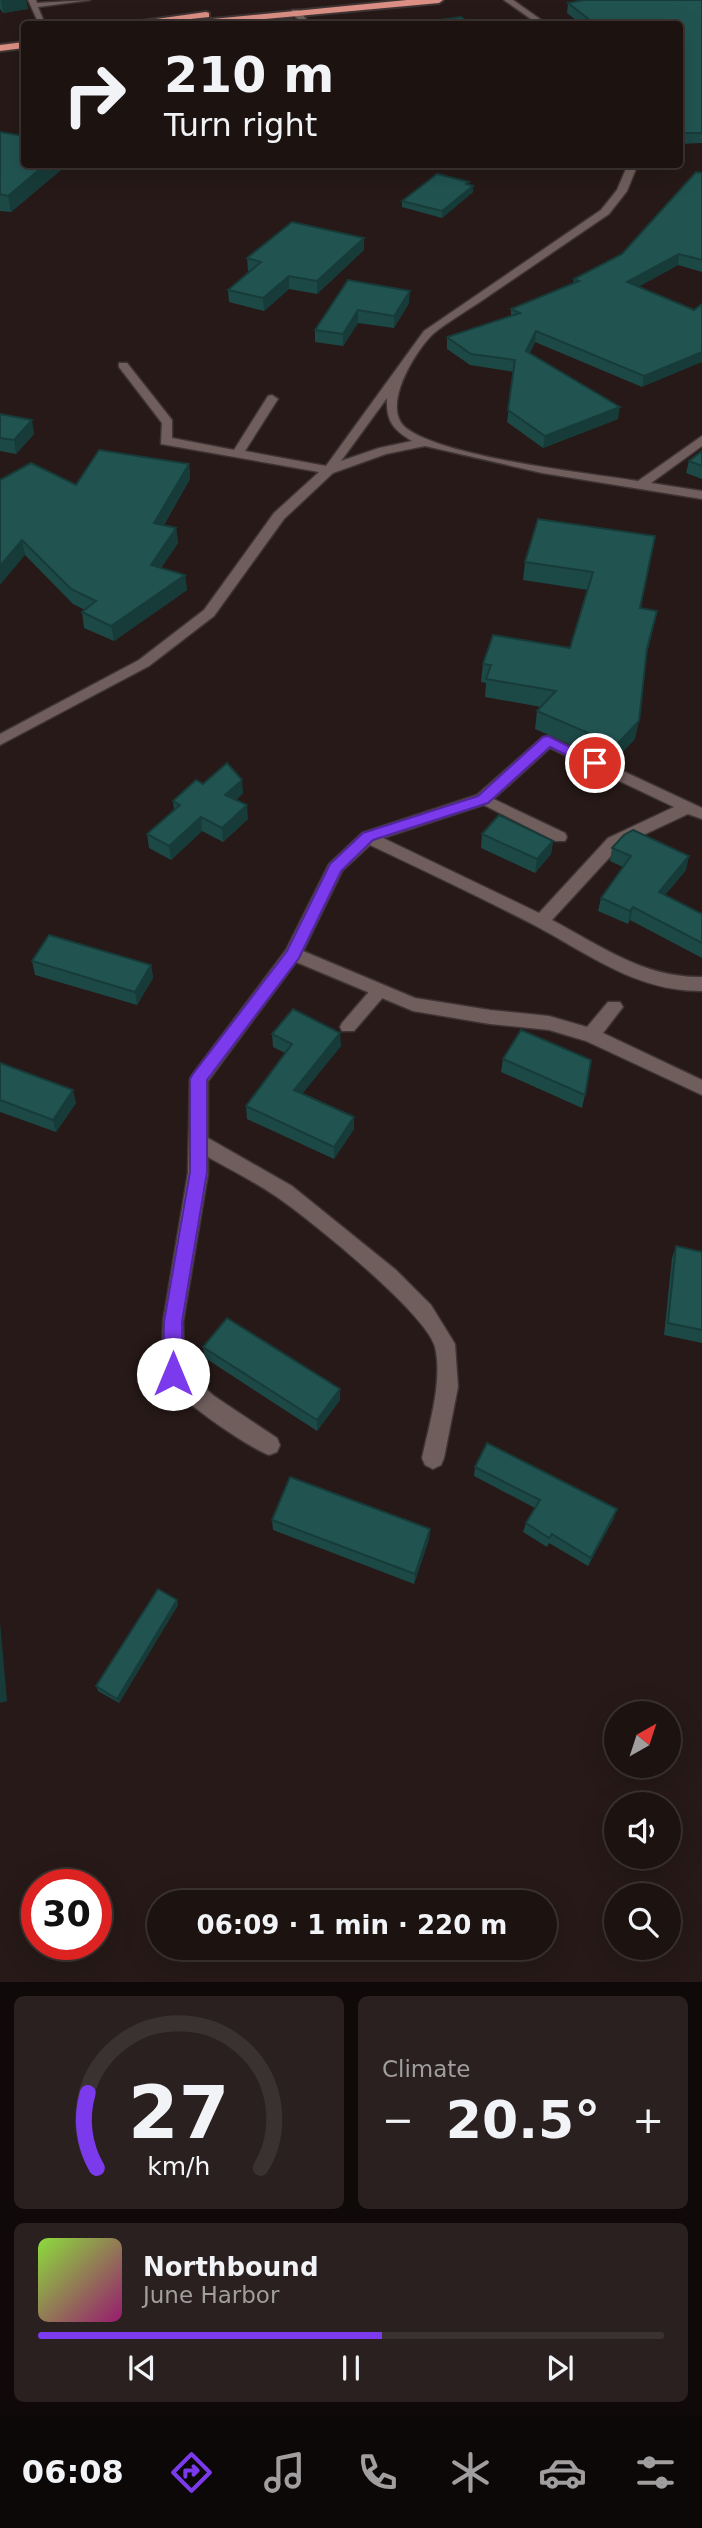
<!DOCTYPE html>
<html lang="en">
<head>
<meta charset="utf-8">
<style>
  :root { --surface:#1c1311; --page:#29201f; --text:#f1f3f6; --muted:#a09e9f; --line:#3a3231; --accent:#7c3aed }
  body { margin:0; font-family:"DejaVu Sans",sans-serif; background:var(--page); color:var(--text); height:100vh; display:flex; flex-direction:column; font-size:26px; white-space:nowrap }
  * { box-sizing:border-box; margin:0 }
  p { font-size:23px; color:var(--muted) }
  .icon { flex:none; width:38px; height:38px; fill:none; stroke:currentColor; stroke-width:2; stroke-linecap:round; stroke-linejoin:round }
  .map { position:relative; height:1982px; overflow:hidden }
  .side { display:flex; flex-direction:column; gap:14px; padding:14px; background:#0f0a09; flex:1 }
  .side>* { flex:none }
  .hud { position:absolute; left:21px; top:21px; width:662px; height:147px; border-radius:7px; box-shadow:0 7px 28px #0002,0 0 0 2px var(--line); background:#1c1311; color:var(--text); overflow:hidden }
  .needle { width:46px; rotate:39deg }
  .fabs { position:absolute; left:604px; top:1701px; display:grid; gap:14px }
  .fabs a { display:grid; place-items:center; width:77px; height:77px; border-radius:50%; background:var(--surface); box-shadow:0 7px 28px #0002,0 0 0 2px var(--line); font-size:35px }
  .speed { position:absolute; left:21px; top:1869px; display:flex; gap:14px; font-size:35px; font-weight:700; text-align:center }
  .speed>* { display:grid; place-content:center; width:91px; height:91px; border-radius:50%; background:var(--surface); box-shadow:0 7px 28px #0002,0 0 0 2px var(--line); line-height:1 }
  .speed .limit { border:10px solid #d22; background:#fff; color:#111 }
  .pin { position:absolute; display:grid; place-items:center; width:60px; height:60px; color:#fff; margin:-30px; border:4px solid #fff; border-radius:50%; box-shadow:0 2px 7px #0007 }
  .me { position:absolute; width:77px; margin:-38px; rotate:0deg; stroke-linejoin:round; filter:drop-shadow(0 0 5px #0008) }
  .turn { display:flex; align-items:center; gap:24px; height:147px; padding:0 28px; font-size:32px }
  .turn .icon { width:91px; height:91px; stroke-width:2.5 }
  .turn b { display:block; font-size:49px; line-height:60px }
  .big { font-size:52px; font-weight:800; line-height:1.1 }
  .side .card { flex:1; display:flex; flex-direction:column; justify-content:center; gap:10px; min-width:0; padding:0 24px; border-radius:10px; background:var(--page) }
  .side .dial { align-items:center; gap:0 }
  .dial svg { height:182px; overflow:visible; fill:none; stroke:var(--line); stroke-width:7; stroke-linecap:round; text-anchor:middle }
  .dial text { fill:var(--text); stroke:none }
  .song { display:flex; align-items:center; gap:21px }
  .cover { width:84px; height:84px; border-radius:10px; background:linear-gradient(135deg,hsl(90 70% 55%),hsl(320 70% 35%)) }
  .played { height:7px; border-radius:4px; background:linear-gradient(90deg,var(--accent) 55%,var(--line) 55%) }
  .keys { display:flex; justify-content:space-around; direction:ltr }
  .heat { display:flex; justify-content:space-between; align-items:center; font-size:38px; direction:ltr }
  .side .tiles { flex:1; display:grid; gap:14px; grid-template-columns:1fr 1fr }
  .card:last-child { grid-column:span 2 }
  .trip { position:absolute; left:147px; top:1890px; width:410px; height:70px; border-radius:35px; background:var(--surface); box-shadow:0 7px 28px #0002,0 0 0 2px var(--line); font-weight:800; line-height:70px; text-align:center }
  .tab-bar { display:flex; height:112px; justify-content:space-around; align-items:center; background:#0b0807; color:var(--muted) }
  .tab-bar .icon { width:49px; height:49px }
  .tab-bar .active { color:var(--accent) }
  .tab-bar b { font-size:32px; color:var(--text) }
  .map>svg:first-child { display:block }
  .lines { fill:none; stroke-linecap:round; stroke-linejoin:round }
  .service-casing { stroke:#3f3434; stroke-width:3 }
  .minor-casing { stroke:#3f3434; stroke-width:3 }
  .trunk-casing { stroke:#3f3434; stroke-width:4 }
  .service { fill:#6f5e5c; fill-rule:evenodd }
  .minor { fill:#6f5e5c; fill-rule:evenodd }
  .trunk { fill:#dc9085; fill-rule:evenodd }
  .wall { fill:#1c4846 }
  .shaded-wall { fill:#173b39 }
  .building { fill:#215451; stroke:#173b39; stroke-width:2 }
  .route { fill:#7c3aed; stroke:#51269a; stroke-width:2 }
</style>
</head>
<body>
<div class="map">
<svg width="702" height="1982" viewBox="0 0 702 1982">
  <rect width="100%" height="100%" fill="#261917"/>
  <g class="lines">
    <g class="service-casing">
      <g id="service">
        <polygon points="28,0 36,0 37,3 90,0 38,7 45,24 39,24"/>
        <polygon points="292,10 298,10 311,24 304,24 292,14"/>
        <polygon points="483,794 565,833 567,837 565,841 555,841 478,802 476,799"/>
        <polygon points="379,985 385,987 387,991 385,995 354,1031 342,1031 340,1027 342,1023 373,987"/>
      </g>
    </g>
    <g class="minor-casing">
      <g id="minor">
        <polygon points="504,0 513,0 547,24 538,24"/>
        <path d="M628,164h10l-11,27 -18,23c-40,27 -79,54 -119,81 -18,13 -40,25 -57,39 -17,16 -53,73 -27,94 37,29 180,45 232,53l64,-45v10l-51,37 51,8v8l-160,-26 -117,-27 -39,8 -53,19 -49,46 -70,97 -65,50 -149,79v-11l139,-74 65,-50 70,-97 45,-41 -158,-28 1,-21 -43,-56v-4h8l45,57v18l62,12 34,-54 4,-1 6,4 -33,52 81,15 98,-135 177,-121 16,-20zM387,398c-1,23 6,32 25,43l-33,7 -38,13z"/>
        <path d="M548,736l154,72v11l-14,-5 -68,32 -68,74c49,26 92,58 150,57v14c-65,1 -113,-37 -168,-66 -54,-28 -109,-54 -164,-80l-28,26 -39,80 112,47 75,12 59,6 38,11 21,-25h12l3,5 -20,26 99,47v15l-116,-54 -37,-11 -59,-6 -77,-13 -117,-49 -88,119v57l84,48 104,84 35,35 24,39 3,43 -14,71 -3,7 -8,4 -8,-4 -3,-7c7,-32 21,-78 13,-111 -9,-34 -126,-128 -158,-150 -22,-15 -46,-27 -69,-40v16l-25,149 1,48 30,26 63,42 3,7 -3,7 -8,3c-23,-9 -97,-59 -107,-81l1,-52 25,-149 2,-94 3,-5 93,-124 43,-86 33,-31 115,-38 66,-58zM550,748l124,59 -66,31 -69,75 -156,-75 106,-35z"/>
      </g>
    </g>
    <g class="trunk-casing">
      <g id="trunk">
        <polygon points="407,0 443,0 439,3 212,24 187,24 192,21"/>
        <polygon points="206,12 209,13 209,17 145,24 120,24"/>
        <polygon points="24,42 24,48 0,51 0,45"/>
      </g>
    </g>
    <use href="#service" class="service"/>
    <use href="#minor" class="minor"/>
    <use href="#trunk" class="trunk"/>
  </g>
  <g class="wall">
    <polygon points="0,0 26,0 28,9 3,13 0,9"/>
    <polygon points="702,0 702,143 679,144 679,24 581,24 567,13 568,3"/>
    <polygon points="0,132 24,164 68,164 11,212 0,211"/>
    <polygon points="702,173 702,272 678,265 638,287 694,310 642,387 535,342 530,353 618,419 543,448 507,422 514,372 470,365 447,349 447,337 511,316 511,309 573,283 574,279 622,254"/>
    <polygon points="468,185 473,186 473,192 442,218 402,207 402,201"/>
    <polygon points="364,238 364,250 317,294 289,289 264,311 229,302 228,290 250,271 248,271 247,258"/>
    <polygon points="348,280 409,303 394,328 358,323 343,346 315,342 315,330"/>
    <polygon points="0,414 34,434 16,454 0,451"/>
    <polygon points="702,451 702,479 686,473 689,461"/>
    <polygon points="189,464 190,479 164,525 176,528 178,543 161,568 185,575 187,590 114,641 84,628 82,612 85,610 73,604 25,555 0,480 76,485"/>
    <polygon points="538,519 641,608 653,629 646,657 635,739 612,763 535,729 537,711 541,707 485,697 486,683 481,682 483,664 570,648 588,590 523,580 525,562"/>
    <polygon points="203,784 243,793 236,800 248,819 223,842 202,831 171,860 149,848 147,834 174,810 173,801"/>
    <polygon points="482,834 553,841 551,854 535,873 481,848"/>
    <polygon points="612,848 686,870 665,895 702,914 702,958 630,920 628,924 598,911 601,898 623,867 610,861"/>
    <polygon points="32,961 151,965 153,978 137,1005 35,975"/>
    <polygon points="272,1034 341,1046 302,1093 354,1117 354,1129 334,1159 247,1119 246,1106 285,1053 273,1047"/>
    <polygon points="503,1059 585,1095 582,1108 501,1072"/>
    <polygon points="0,1063 76,1103 56,1132 0,1112"/>
    <polygon points="676,1246 702,1252 702,1343 664,1335 672,1258"/>
    <polygon points="203,1347 340,1389 340,1400 317,1431 205,1358"/>
    <polygon points="475,1467 614,1518 588,1566 549,1543 547,1547 523,1532 526,1523 535,1508 474,1476"/>
    <polygon points="272,1520 430,1529 429,1539 414,1584 273,1530"/>
    <polygon points="177,1600 178,1605 119,1703 98,1691 96,1686"/>
  </g>
  <g class="shaded-wall">
    <polygon points="1,0 26,0 28,9 3,13"/>
    <polygon points="46,164 68,164 11,212 8,196"/>
    <polygon points="473,186 473,192 442,218 442,211"/>
    <polygon points="364,238 364,250 317,294 317,281"/>
    <polygon points="679,254 678,265 625,294 627,282"/>
    <polygon points="289,276 289,289 264,311 263,298"/>
    <polygon points="410,291 409,303 394,328 394,316"/>
    <polygon points="358,310 358,323 343,346 343,334"/>
    <polygon points="536,331 535,342 525,363 526,351"/>
    <polygon points="702,352 702,362 642,387 644,376"/>
    <polygon points="620,407 618,419 543,448 545,436"/>
    <polygon points="32,420 34,434 16,454 14,440"/>
    <polygon points="189,464 190,479 156,538 154,523"/>
    <polygon points="176,528 178,543 152,580 151,565"/>
    <polygon points="22,540 25,555 0,585 0,566"/>
    <polygon points="185,575 187,590 114,641 111,626"/>
    <polygon points="657,611 653,629 644,666 647,648"/>
    <polygon points="639,721 635,739 612,763 616,745"/>
    <polygon points="242,780 243,793 227,808 225,795"/>
    <polygon points="247,805 248,819 223,842 222,828"/>
    <polygon points="201,817 202,831 171,860 169,846"/>
    <polygon points="553,841 551,854 535,873 537,859"/>
    <polygon points="689,856 686,870 656,906 659,892"/>
    <polygon points="633,907 630,920 628,924 630,911"/>
    <polygon points="151,965 153,978 137,1005 135,992"/>
    <polygon points="340,1033 341,1046 295,1103 294,1090"/>
    <polygon points="73,1090 76,1103 56,1132 53,1120"/>
    <polygon points="354,1117 354,1129 334,1159 334,1147"/>
    <polygon points="340,1389 340,1400 317,1431 317,1420"/>
    <polygon points="617,1509 614,1518 588,1566 591,1558"/>
    <polygon points="430,1529 429,1539 414,1584 415,1574"/>
    <polygon points="177,1600 178,1605 119,1703 117,1699"/>
    <polygon points="0,1622 7,1701 0,1703"/>
  </g>
  <g class="building">
    <polygon points="584,0 702,0 702,133 679,133 679,24 595,24 568,3"/>
    <polygon points="461,17 470,24 411,24"/>
    <polygon points="0,132 24,136 24,164 46,164 8,196 0,194"/>
    <polygon points="696,172 702,173 702,260 679,254 627,282 694,310 702,304 702,352 644,376 536,331 526,351 620,407 545,436 508,410 515,360 471,354 447,337 520,313 511,309 579,281 574,279 622,254"/>
    <polygon points="437,174 469,182 466,184 473,186 442,211 402,201"/>
    <polygon points="292,222 364,238 317,281 289,276 263,298 228,290 261,262 247,258"/>
    <polygon points="348,280 410,291 394,316 358,310 343,334 315,330"/>
    <polygon points="0,414 32,420 14,440 0,438"/>
    <polygon points="99,450 189,464 154,523 176,528 151,565 185,575 111,626 82,612 96,601 71,589 22,540 0,566 0,480 31,463 76,485"/>
    <polygon points="702,451 702,466 689,461"/>
    <polygon points="538,519 655,536 640,608 657,611 647,648 639,721 616,745 537,711 556,691 486,679 491,665 483,664 493,635 570,648 593,572 525,562"/>
    <polygon points="227,763 242,780 225,795 247,805 222,828 201,817 169,846 147,834 180,805 173,801 196,780 203,784"/>
    <polygon points="499,815 553,841 537,859 482,834"/>
    <polygon points="633,830 689,856 659,892 702,914 702,943 633,907 630,911 601,898 631,856 612,848 624,835"/>
    <polygon points="49,935 151,965 135,992 32,961"/>
    <polygon points="293,1009 340,1033 294,1090 354,1117 334,1147 246,1106 292,1044 272,1034"/>
    <polygon points="521,1030 591,1060 585,1095 503,1059"/>
    <polygon points="0,1063 73,1090 53,1120 0,1100"/>
    <polygon points="676,1246 702,1252 702,1330 668,1323"/>
    <polygon points="227,1318 340,1389 317,1420 203,1347"/>
    <polygon points="487,1443 617,1509 591,1558 552,1534 549,1538 526,1523 540,1500 475,1467"/>
    <polygon points="290,1477 430,1529 415,1574 272,1520"/>
    <polygon points="158,1589 177,1600 117,1699 96,1686"/>
    <polygon points="0,1669 2,1693 0,1693"/>
  </g>
  <polygon class="route" points="548,736 602,763 600,766 590,766 550,747 488,803 373,840 341,871 299,958 207,1080 207,1172 182,1322 183,1374 180,1381 173,1383 166,1381 163,1374 164,1322 190,1172 190,1079 193,1074 287,951 330,864 363,833 478,796 543,737"/>
</svg>
<div class="fabs">
<a><svg class="needle" viewBox="-14 -14 28 28"><path d="M0-13l5 13h-10z" fill="#e53935"/><path d="M0 13l5-13h-10z" fill="#a09e9f"/></svg></a>
<a><svg class="icon" aria-label="sound" viewBox="0 0 24 24"><path d="M4 9h4l5-4v14l-5-4H4zM17 9q2 3 0 6"/></svg></a>
<a><svg class="icon" aria-label="search" viewBox="0 0 24 24"><circle cx="10" cy="10" r="6"/><path d="M15 15l6 6"/></svg></a>
</div>
<div class="speed"><div class="limit">30</div></div>
<div class="pin" style="left:595px;top:763px;background:#d93025"><svg class="icon" aria-label="arrive" viewBox="0 0 24 24"><path d="M6 21V4h12l-3 4 3 4H6"/></svg></div>
<svg class="me" style="left:173px;top:1374px" viewBox="-20 -20 40 40"><circle r="19" fill="#fff"/><path d="M0-13L10 11 0 6-10 11z" fill="#7c3aed"/></svg>
<div class="trip">06:09 · 1 min · 220 m</div>
<div class="hud">
<div class="turn"><svg class="icon" aria-label="right" viewBox="0 0 24 24"><path d="M7 20v-9h11M14 6l5 5-5 5"/></svg><div><b>210 m</b>Turn right</div></div>
</div>
</div>
<section class="side">
<div class="tiles">
<div class="card dial"><svg viewBox="0 0 100 80">
<path d="M14 69A42 42 0 1 1 86 69"/>
<path d="M14 69A42 42 0 0 1 10 36" stroke="#7c3aed"/>
<text x="50" y="56" font-size="32" font-weight="700">27</text>
<text x="50" y="72" font-size="11">km/h</text>
</svg></div>
<div class="card"><p>Climate</p>
<div class="heat"><a>−</a><b class="big">20.5°</b><a>+</a></div>
</div>
<div class="card">
<div class="song"><i class="cover"></i><div><b>Northbound</b><p>June Harbor</p></div></div>
<div class="played"></div>
<div class="keys"><svg class="icon" aria-label="previous" viewBox="0 0 24 24"><path d="M18 5L8 12l10 7zM5 5v14"/></svg><svg class="icon" aria-label="pause" viewBox="0 0 24 24"><path d="M8 5v14M16 5v14"/></svg><svg class="icon" aria-label="next" viewBox="0 0 24 24"><path d="M6 5l10 7-10 7zM19 5v14"/></svg></div>
</div>
</div>
</section>
<nav class="tab-bar">
<b>06:08</b>
<svg class="icon active" aria-label="directions" viewBox="0 0 24 24"><path d="M12 3l9 9-9 9-9-9zM9 14v-3h6M13 9l2 2-2 2"/></svg>
<svg class="icon" aria-label="music" viewBox="0 0 24 24"><path d="M9 18V5l10-2v13"/><circle cx="6" cy="18" r="3"/><circle cx="16" cy="16" r="3"/></svg>
<svg class="icon" aria-label="phone" viewBox="0 0 24 24"><path d="M5 4h4l2 5-3 2q2 4 5 5l2-3 5 2v4C11 20 4 13 5 4z"/></svg>
<svg class="icon" aria-label="climate" viewBox="0 0 24 24"><path d="M12 3v18M4 7l16 10M4 17L20 7"/></svg>
<svg class="icon" aria-label="car" viewBox="0 0 24 24"><path d="M5 17H2v-5l4-1 3-4h7l3 4 3 1v5h-3M9 17h6M6 11h13"/><circle cx="7" cy="17" r="2"/><circle cx="17" cy="17" r="2"/></svg>
<svg class="icon" aria-label="filters" viewBox="0 0 24 24"><path d="M4 7h16M4 17h16"/><circle cx="9" cy="7" r="2"/><circle cx="15" cy="17" r="2"/></svg>
</nav>
</body>
</html>
